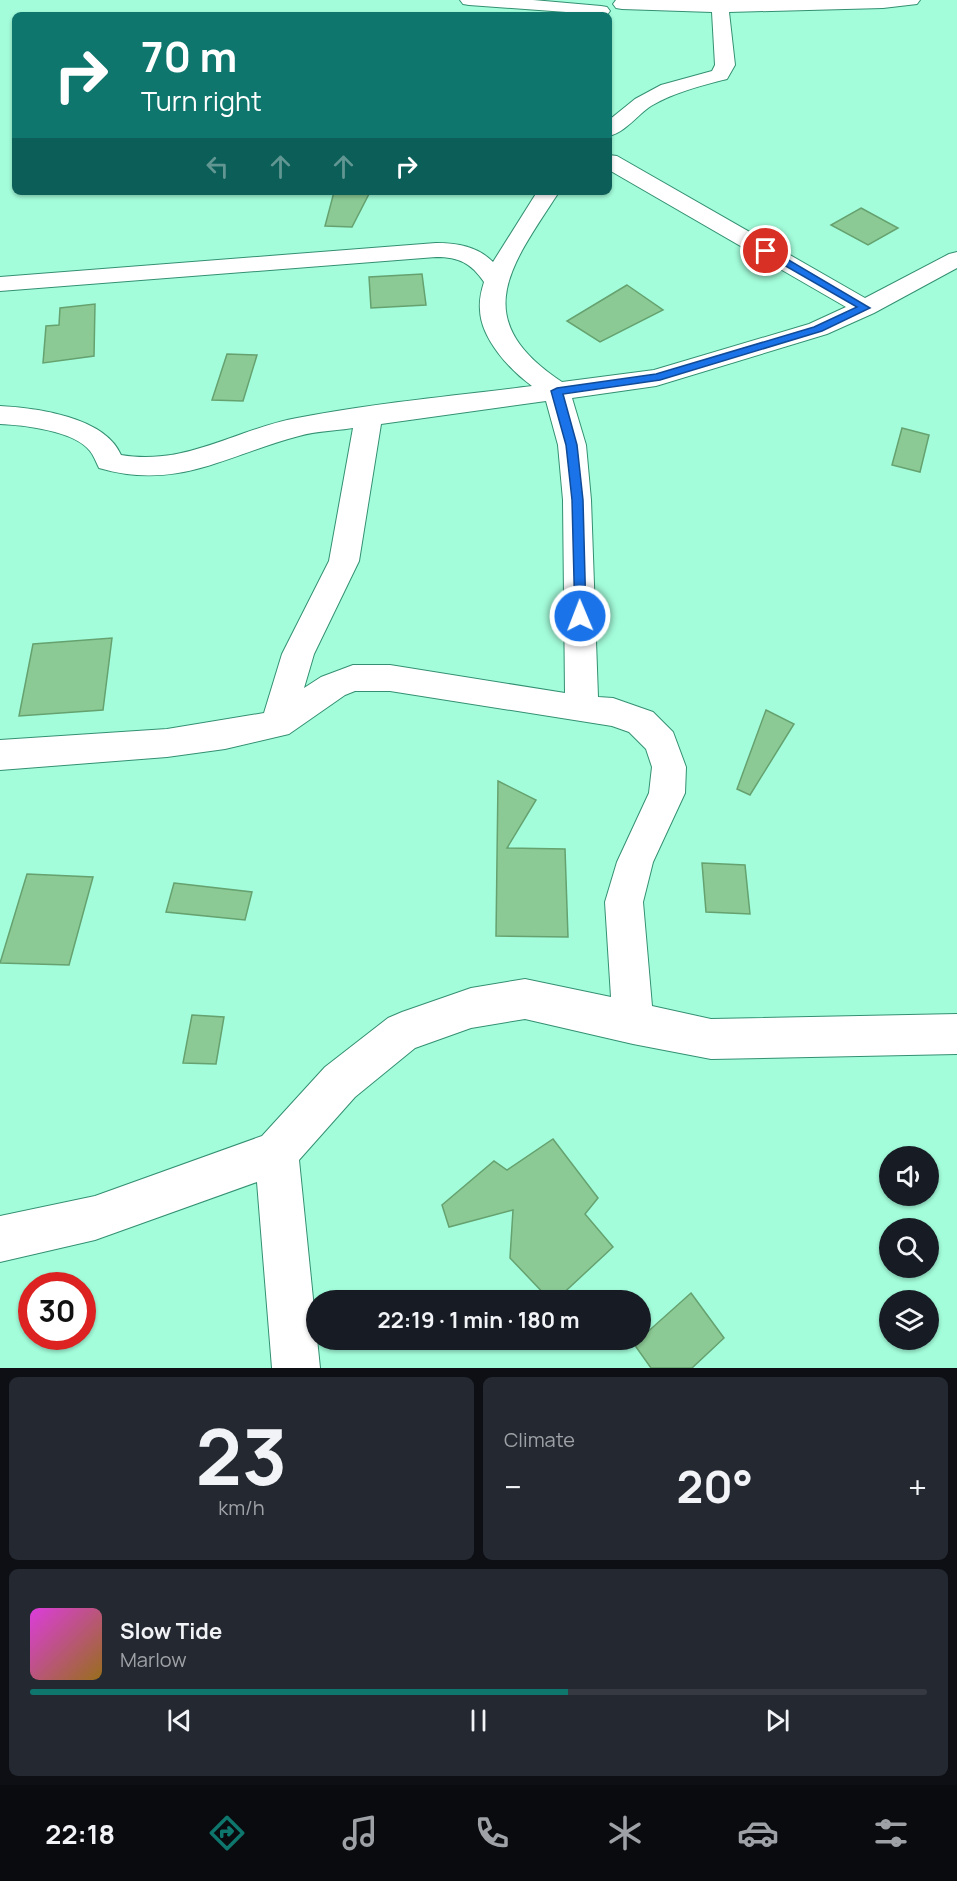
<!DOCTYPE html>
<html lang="en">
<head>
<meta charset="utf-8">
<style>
  :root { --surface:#171b24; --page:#242831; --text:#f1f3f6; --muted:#9ea1a6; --line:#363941; --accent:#0f766e }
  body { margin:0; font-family:Manrope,sans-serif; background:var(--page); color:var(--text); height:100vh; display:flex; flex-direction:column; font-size:22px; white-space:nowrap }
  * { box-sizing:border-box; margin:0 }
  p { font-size:20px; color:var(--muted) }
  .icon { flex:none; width:33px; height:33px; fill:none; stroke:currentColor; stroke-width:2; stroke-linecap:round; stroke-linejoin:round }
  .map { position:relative; height:1368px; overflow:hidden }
  .side { display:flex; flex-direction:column; gap:9px; padding:9px; background:#0d0f14; flex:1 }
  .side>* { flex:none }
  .hud { position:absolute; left:12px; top:12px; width:600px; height:183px; border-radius:9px; box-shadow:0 2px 4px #0004; background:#0f766e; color:#fff; overflow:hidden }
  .fabs { position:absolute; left:879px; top:1146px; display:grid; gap:12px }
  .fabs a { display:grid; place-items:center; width:60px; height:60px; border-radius:50%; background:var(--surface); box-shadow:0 2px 4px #0004; font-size:30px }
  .speed { position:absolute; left:18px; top:1272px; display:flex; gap:12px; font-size:30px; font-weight:700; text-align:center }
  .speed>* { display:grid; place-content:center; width:78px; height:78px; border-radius:50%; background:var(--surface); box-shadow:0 2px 4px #0004; line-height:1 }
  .speed .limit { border:9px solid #d22; background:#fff; color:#111 }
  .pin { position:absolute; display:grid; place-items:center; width:51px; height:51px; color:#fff; margin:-26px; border:3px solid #fff; border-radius:50%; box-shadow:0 2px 6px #0007 }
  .me { position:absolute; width:66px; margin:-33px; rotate:359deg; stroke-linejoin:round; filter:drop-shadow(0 0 4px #0008) }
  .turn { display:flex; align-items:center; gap:21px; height:126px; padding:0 30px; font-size:27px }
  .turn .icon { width:78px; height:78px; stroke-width:2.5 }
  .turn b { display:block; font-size:42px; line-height:51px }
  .lanes { display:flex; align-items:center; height:57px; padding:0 30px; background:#0003; justify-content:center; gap:30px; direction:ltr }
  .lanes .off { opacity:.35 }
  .big { font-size:45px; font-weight:700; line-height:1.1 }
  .side .widget { flex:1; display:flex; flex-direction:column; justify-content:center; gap:9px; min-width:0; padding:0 21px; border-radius:9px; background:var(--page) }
  .side .dial { align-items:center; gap:0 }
  .dial b { font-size:78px; line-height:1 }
  .song { display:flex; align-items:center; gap:18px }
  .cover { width:72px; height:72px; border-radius:9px; background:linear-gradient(135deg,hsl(300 70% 55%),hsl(40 70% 35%)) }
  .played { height:6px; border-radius:3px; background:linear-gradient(90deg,var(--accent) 60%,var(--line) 60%) }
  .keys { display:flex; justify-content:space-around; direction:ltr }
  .heat { display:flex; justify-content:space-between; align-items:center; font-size:33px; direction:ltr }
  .side .tiles { flex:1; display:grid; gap:9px; grid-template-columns:1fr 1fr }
  .widget:last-child { grid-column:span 2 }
  .trip { position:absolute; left:306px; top:1290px; width:345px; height:60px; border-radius:30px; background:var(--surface); box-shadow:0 2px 4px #0004; font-weight:700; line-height:60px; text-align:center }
  .tabs { display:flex; height:96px; justify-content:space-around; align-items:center; background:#090b0e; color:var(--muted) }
  .tabs .icon { width:42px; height:42px }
  .tabs .active { color:var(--accent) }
  .tabs b { font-size:27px; color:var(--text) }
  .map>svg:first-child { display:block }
  .building { fill:#8bca95; stroke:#65a26f; stroke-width:1.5 }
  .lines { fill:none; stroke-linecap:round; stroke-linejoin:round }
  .minor-casing { stroke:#339072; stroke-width:2 }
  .minor { fill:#fff; fill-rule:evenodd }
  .route { fill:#1a73e8; stroke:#114b97; stroke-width:1.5 }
</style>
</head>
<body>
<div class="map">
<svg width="957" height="1368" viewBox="0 0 957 1368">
  <rect width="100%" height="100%" fill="#a3fddb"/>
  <g class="building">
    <polygon points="334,192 370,192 352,227 325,226"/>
    <polygon points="861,208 898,228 868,245 831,225"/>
    <polygon points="422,274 426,305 371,308 369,277"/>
    <polygon points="627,285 663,310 600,342 567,321"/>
    <polygon points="95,304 94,356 43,363 46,326 59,325 60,308"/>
    <polygon points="227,354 257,355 243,401 212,400"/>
    <polygon points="902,428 929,435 920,472 892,465"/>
    <polygon points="112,638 103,710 19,716 33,644"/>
    <polygon points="766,710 794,724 750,795 737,789"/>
    <polygon points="498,781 536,800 507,848 565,849 568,937 496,936"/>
    <polygon points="702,863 745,865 750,914 706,912"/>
    <polygon points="27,874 93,877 69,965 0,963"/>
    <polygon points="174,883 252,892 245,920 166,912"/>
    <polygon points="192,1015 224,1017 216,1064 183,1063"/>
    <polygon points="553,1139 598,1198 585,1214 613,1247 556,1300 550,1300 510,1258 513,1210 449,1227 442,1205 494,1161 507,1170"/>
    <polygon points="691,1293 724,1338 692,1368 651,1368 634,1344"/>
  </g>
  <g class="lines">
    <g class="minor-casing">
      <g id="minor">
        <polygon points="460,0 533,0 601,6 607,7 610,11 607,15 469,5 463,4"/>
        <path d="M616,0h304l-3,4 -34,4 -154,4 6,53 -8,14c-27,7 -52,13 -76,27 -14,9 -25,26 -42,30v-16l26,-21 26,-14 51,-14 3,-6 -3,-53 -90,-3 -6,-1 -3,-4z"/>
        <path d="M609,155l8,1 248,142 84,-44 8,-2v16l-83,45 -47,21 -171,52 -84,12 14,47 5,55 7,197 15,1 40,14 20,20 13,35 -1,26 -32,69 -10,40 9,104 59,13 246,-5v40l-246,5 -78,-15 -108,-25 -54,9 -56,20 -60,49 -56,63 21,208h-48l-15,-186 -162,58 -95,22v-46l95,-20 167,-60 63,-69 63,-49 14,-6 69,-24 54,-9 86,18 -6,-95 12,-40 32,-69 3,-26 -6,-18 -17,-17 -17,-6 -222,-35h-35l-10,4 -56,39 -64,15 -58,8 -167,13v-30l167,-11 97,-16 18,-59 47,-93 24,-133c-18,3 -37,3 -54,8 -73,19 -121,55 -200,32 -3,-6 -5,-12 -9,-17 -15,-20 -66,-26 -90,-27v-18c37,2 105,11 121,49 66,11 115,-26 176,-37 76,-15 157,-22 235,-32 -22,-16 -51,-47 -52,-76 -1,-10 1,-18 4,-28 -13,-19 -25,-25 -48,-25l-436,34v-14l436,-34c21,0 41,3 57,19l44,-70h22c-49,75 -92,127 3,190l92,-12 155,-46 37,-17 -237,-137zM546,401l12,44 5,55 2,193 -175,-28h-37l-32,12 -17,11 10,-34 45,-93 22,-137z"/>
      </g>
    </g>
    <use href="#minor" class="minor"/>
  </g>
  <polygon class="route" points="763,249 770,249 870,308 822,331 660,380 563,394 577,445 583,500 586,616 580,621 575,619 572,500 566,445 551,391 557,388 656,374 814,327 857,307 763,253"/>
</svg>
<div class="fabs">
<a><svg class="icon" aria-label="sound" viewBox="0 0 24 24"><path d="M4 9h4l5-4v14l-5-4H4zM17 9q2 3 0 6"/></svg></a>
<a><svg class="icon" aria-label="search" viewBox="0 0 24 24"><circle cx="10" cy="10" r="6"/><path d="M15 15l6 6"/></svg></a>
<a><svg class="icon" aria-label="layers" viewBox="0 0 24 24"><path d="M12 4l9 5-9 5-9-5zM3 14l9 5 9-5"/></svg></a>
</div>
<div class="speed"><div class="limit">30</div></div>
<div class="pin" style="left:766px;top:251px;background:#d93025"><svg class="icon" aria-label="arrive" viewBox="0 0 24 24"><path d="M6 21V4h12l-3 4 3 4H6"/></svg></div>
<svg class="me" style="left:580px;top:616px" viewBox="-20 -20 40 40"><circle r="17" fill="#1a73e8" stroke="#fff" stroke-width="3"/><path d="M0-11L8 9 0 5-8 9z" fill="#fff"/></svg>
<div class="trip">22:19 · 1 min · 180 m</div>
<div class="hud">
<div class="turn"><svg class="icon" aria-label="right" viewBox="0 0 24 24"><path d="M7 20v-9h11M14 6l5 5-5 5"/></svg><div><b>70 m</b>Turn right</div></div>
<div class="lanes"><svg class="icon off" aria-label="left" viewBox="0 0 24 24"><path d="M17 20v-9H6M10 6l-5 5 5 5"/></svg><svg class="icon off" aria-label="ahead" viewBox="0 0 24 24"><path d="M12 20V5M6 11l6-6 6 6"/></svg><svg class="icon off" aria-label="ahead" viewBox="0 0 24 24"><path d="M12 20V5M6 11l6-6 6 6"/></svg><svg class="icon" aria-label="right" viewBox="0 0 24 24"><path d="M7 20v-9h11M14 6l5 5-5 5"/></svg></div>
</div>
</div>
<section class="side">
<div class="tiles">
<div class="widget dial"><b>23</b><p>km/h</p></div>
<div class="widget"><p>Climate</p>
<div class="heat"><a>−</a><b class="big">20°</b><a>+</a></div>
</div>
<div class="widget">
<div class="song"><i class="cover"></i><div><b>Slow Tide</b><p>Marlow</p></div></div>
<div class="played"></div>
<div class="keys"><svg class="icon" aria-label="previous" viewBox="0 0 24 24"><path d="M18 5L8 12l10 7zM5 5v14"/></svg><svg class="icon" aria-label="pause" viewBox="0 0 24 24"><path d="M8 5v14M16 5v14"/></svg><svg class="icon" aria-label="next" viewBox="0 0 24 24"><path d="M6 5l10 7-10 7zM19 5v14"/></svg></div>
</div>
</div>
</section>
<nav class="tabs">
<b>22:18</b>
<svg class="icon active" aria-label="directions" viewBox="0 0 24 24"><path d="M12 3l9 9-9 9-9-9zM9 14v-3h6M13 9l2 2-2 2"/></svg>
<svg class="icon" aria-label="music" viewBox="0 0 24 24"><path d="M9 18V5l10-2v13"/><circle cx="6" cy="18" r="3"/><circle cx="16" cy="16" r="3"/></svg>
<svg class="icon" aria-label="phone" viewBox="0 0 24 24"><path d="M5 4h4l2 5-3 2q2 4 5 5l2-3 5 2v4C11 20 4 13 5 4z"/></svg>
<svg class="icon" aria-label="climate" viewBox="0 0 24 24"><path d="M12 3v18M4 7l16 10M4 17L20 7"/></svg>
<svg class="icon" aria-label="car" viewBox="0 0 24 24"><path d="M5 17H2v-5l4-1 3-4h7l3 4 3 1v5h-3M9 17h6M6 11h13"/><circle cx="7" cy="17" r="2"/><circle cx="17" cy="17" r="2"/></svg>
<svg class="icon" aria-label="filters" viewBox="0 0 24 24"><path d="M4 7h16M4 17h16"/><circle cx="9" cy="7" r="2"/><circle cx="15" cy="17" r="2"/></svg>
</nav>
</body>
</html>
